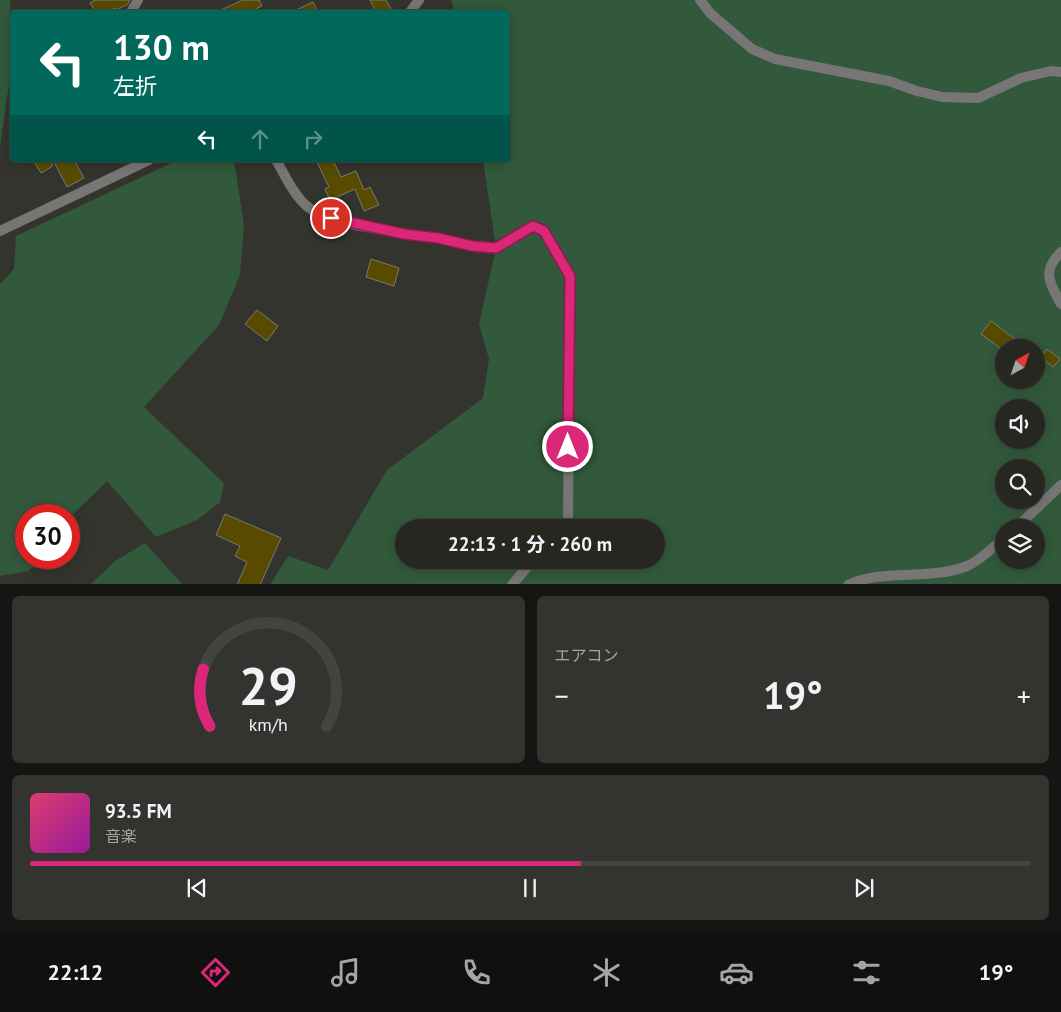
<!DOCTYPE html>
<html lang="ja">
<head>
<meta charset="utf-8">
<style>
  :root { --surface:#272722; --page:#33332f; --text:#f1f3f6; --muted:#a4a5a5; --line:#434440; --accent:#db2777 }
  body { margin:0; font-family:"PT Sans","Noto Sans JP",sans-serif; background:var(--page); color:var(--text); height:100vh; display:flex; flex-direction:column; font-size:19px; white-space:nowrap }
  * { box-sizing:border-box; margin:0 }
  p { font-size:16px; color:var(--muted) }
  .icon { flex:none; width:28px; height:28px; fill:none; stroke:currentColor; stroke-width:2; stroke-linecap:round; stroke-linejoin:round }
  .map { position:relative; height:584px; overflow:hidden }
  .details { display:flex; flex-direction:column; gap:12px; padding:12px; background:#151513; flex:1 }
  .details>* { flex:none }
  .banner { position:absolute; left:10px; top:10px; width:500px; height:152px; border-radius:5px; box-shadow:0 2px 12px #0003,0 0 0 1px var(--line); background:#00695c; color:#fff; overflow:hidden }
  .needle { width:32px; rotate:40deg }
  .controls { position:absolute; left:995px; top:339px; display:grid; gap:10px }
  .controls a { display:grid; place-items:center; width:50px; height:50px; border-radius:50%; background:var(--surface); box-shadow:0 2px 12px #0003,0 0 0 1px var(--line); font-size:25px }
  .speed { position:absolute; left:15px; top:504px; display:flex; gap:10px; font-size:25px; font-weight:700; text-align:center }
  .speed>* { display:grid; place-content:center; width:65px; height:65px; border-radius:50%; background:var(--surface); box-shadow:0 2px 12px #0003,0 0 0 1px var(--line); line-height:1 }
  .speed .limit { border:8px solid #d22; background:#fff; color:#111 }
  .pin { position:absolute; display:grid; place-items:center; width:42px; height:42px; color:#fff; margin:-21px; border:2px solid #fff; border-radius:50%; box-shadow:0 1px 5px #0007 }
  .me { position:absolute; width:55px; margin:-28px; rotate:0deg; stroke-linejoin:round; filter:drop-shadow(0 0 4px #0008) }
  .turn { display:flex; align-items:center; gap:18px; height:105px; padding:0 20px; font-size:22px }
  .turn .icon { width:65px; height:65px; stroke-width:2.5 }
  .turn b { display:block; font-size:35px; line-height:42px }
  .lanes { display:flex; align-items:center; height:48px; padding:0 20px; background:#0003; justify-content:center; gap:25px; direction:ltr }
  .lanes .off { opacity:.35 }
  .big { font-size:38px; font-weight:700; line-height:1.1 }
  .details .widget { flex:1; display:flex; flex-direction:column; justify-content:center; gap:8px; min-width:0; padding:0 18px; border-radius:8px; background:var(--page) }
  .details .dial { align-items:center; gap:0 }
  .dial svg { height:130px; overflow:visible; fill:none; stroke:var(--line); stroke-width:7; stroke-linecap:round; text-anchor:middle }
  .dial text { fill:var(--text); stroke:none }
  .song { display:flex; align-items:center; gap:15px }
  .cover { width:60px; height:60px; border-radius:8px; background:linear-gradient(135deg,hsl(340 70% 55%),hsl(300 70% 35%)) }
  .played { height:5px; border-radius:2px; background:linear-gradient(90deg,var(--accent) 55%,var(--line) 55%) }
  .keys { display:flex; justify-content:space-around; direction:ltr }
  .heat { display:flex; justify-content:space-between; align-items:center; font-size:28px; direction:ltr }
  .details .tiles { flex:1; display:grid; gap:12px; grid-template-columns:1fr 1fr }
  .widget:last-child { grid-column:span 2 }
  .trip { position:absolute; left:395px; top:519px; width:270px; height:50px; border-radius:25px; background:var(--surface); box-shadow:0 2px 12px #0003,0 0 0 1px var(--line); font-weight:700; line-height:50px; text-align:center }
  .dock { display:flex; height:80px; justify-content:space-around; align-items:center; background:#10100e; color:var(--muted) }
  .dock .icon { width:35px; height:35px }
  .dock .active { color:var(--accent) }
  .dock b { font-size:22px; color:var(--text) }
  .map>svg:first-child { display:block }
  .green { fill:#32593b; fill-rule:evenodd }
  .building { fill:#584b00; stroke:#7a7973 }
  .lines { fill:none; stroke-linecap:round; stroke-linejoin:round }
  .minor { stroke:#787575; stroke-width:10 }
  .tertiary { stroke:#787575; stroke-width:10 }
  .route-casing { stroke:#8e194d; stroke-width:12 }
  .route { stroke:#db2777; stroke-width:9 }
</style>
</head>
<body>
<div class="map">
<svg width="1061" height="585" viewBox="0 0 1061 585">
  <rect width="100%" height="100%" fill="#34342e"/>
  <g class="green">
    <polygon points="0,0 10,0 12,62 0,148"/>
    <path d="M451,0h610v584l-791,1 18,-29 40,14 59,-100 96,-72 6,-39 -10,-35 17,-76 -13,-88h25v-148h-53zM1004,348h32v32h-32zM1004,408h32v32h-32zM1004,468h32v32h-32zM404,528h252v32h-252zM1004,528h32v32h-32z"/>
    <polygon points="178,160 234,160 244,226 240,275 219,325 144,407 224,483 220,502 197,520 156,537 107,481 69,518 69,515 26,515 26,558 45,558 28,571 0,576 0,284 14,269 16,236"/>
    <polygon points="145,543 182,584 91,584 115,561"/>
  </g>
  <g class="building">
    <polygon points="95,0 130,0 128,4 116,10 115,8 106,12 96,12 90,3"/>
    <polygon points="243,0 259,0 262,6 249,12 216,12"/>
    <polygon points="370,0 386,0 393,12 376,12"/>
    <polygon points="313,2 318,12 292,12"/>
    <polygon points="33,160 50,160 53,166 41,173"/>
    <polygon points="53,160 74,160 84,178 67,187"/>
    <polygon points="316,160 333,160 341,177 356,171 364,190 370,187 379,205 364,211 355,189 330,200 325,189 329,187"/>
    <polygon points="371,259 399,268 394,286 366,277"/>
    <polygon points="257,310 278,326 267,341 245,324"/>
    <polygon points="991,321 1015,339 1026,348 1000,348 981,334"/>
    <polygon points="1047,349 1060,359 1053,367 1041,357"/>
    <polygon points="225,514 281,538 260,585 237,585 247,562 235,556 240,546 216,535"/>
  </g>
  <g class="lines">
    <g class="minor">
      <polyline points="700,0 710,13 752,49 775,59 889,81 917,91 942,97 978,98 1021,78 1051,71 1061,72"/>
      <polyline points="131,12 138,0"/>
      <path d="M276,160c9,15 18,36 32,47 22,19 99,26 129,31 15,2 46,14 60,9 12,-4 25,-14 36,-21l11,5 26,45 -2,247 -4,5"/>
      <path d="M1061,252c-20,20 -11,31 0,52"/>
      <polyline points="1016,528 1061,485"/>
      <polyline points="512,585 533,560"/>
      <path d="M848,585c36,-17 82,-4 119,-19 13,-5 26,-19 37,-28"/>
    </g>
    <g class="tertiary">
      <polyline points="410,12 419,0"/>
      <polyline points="0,231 149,160"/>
    </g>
  </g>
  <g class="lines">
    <g class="route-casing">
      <polyline id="route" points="331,218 404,234 438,238 472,246 496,248 533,226 544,231 570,276 568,447"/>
    </g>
    <use href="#route" class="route"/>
  </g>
</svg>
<div class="controls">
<a><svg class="needle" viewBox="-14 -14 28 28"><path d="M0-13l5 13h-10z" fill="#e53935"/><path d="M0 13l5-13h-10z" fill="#a4a5a5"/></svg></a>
<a><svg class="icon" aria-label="sound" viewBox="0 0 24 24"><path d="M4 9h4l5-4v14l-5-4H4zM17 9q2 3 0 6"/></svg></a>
<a><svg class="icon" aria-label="search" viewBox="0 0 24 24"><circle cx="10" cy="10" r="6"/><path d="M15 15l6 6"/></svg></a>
<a><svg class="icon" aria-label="layers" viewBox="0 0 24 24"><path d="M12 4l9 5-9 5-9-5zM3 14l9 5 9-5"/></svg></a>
</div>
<div class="speed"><div class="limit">30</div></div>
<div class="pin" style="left:331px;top:218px;background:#d93025"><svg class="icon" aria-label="arrive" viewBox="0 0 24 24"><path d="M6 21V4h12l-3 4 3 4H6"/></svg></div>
<svg class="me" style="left:568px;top:447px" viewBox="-20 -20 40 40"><circle r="17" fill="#db2777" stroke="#fff" stroke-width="3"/><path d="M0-11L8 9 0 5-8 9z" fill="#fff"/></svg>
<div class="trip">22:13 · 1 分 · 260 m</div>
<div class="banner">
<div class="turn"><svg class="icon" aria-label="left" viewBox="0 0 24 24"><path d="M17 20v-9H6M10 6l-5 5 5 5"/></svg><div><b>130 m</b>左折</div></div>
<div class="lanes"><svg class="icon" aria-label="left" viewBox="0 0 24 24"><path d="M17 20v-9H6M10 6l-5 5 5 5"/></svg><svg class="icon off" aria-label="ahead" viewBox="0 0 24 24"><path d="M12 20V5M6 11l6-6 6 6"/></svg><svg class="icon off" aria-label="right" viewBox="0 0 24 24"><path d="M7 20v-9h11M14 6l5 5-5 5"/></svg></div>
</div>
</div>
<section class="details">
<div class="tiles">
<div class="widget dial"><svg viewBox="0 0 100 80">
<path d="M14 69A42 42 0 1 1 86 69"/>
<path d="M14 69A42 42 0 0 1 10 34" stroke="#db2777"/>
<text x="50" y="56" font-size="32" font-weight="700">29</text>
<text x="50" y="72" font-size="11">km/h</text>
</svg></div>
<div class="widget"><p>エアコン</p>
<div class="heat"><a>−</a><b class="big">19°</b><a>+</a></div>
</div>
<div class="widget">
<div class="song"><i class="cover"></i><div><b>93.5 FM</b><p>音楽</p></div></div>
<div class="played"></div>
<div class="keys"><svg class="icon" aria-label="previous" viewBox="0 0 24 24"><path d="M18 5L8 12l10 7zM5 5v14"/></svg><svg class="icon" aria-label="pause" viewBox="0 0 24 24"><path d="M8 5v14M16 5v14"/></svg><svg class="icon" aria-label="next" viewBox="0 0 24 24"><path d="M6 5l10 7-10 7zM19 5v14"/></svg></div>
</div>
</div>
</section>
<nav class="dock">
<b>22:12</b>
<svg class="icon active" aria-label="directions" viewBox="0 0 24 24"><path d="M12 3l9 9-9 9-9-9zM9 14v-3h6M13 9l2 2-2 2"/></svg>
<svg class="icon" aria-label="music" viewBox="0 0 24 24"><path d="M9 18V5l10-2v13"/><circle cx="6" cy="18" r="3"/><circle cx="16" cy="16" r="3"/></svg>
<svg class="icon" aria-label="phone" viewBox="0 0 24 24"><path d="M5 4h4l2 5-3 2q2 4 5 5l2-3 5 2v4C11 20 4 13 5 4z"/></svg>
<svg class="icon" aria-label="climate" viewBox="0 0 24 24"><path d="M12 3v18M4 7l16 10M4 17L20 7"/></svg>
<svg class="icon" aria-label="car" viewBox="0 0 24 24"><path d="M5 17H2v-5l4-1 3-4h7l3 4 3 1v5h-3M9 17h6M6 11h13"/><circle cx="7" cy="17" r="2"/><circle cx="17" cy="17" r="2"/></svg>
<svg class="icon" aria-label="filters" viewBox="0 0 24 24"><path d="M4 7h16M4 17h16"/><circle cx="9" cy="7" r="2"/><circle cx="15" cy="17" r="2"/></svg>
<b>19°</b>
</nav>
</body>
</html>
